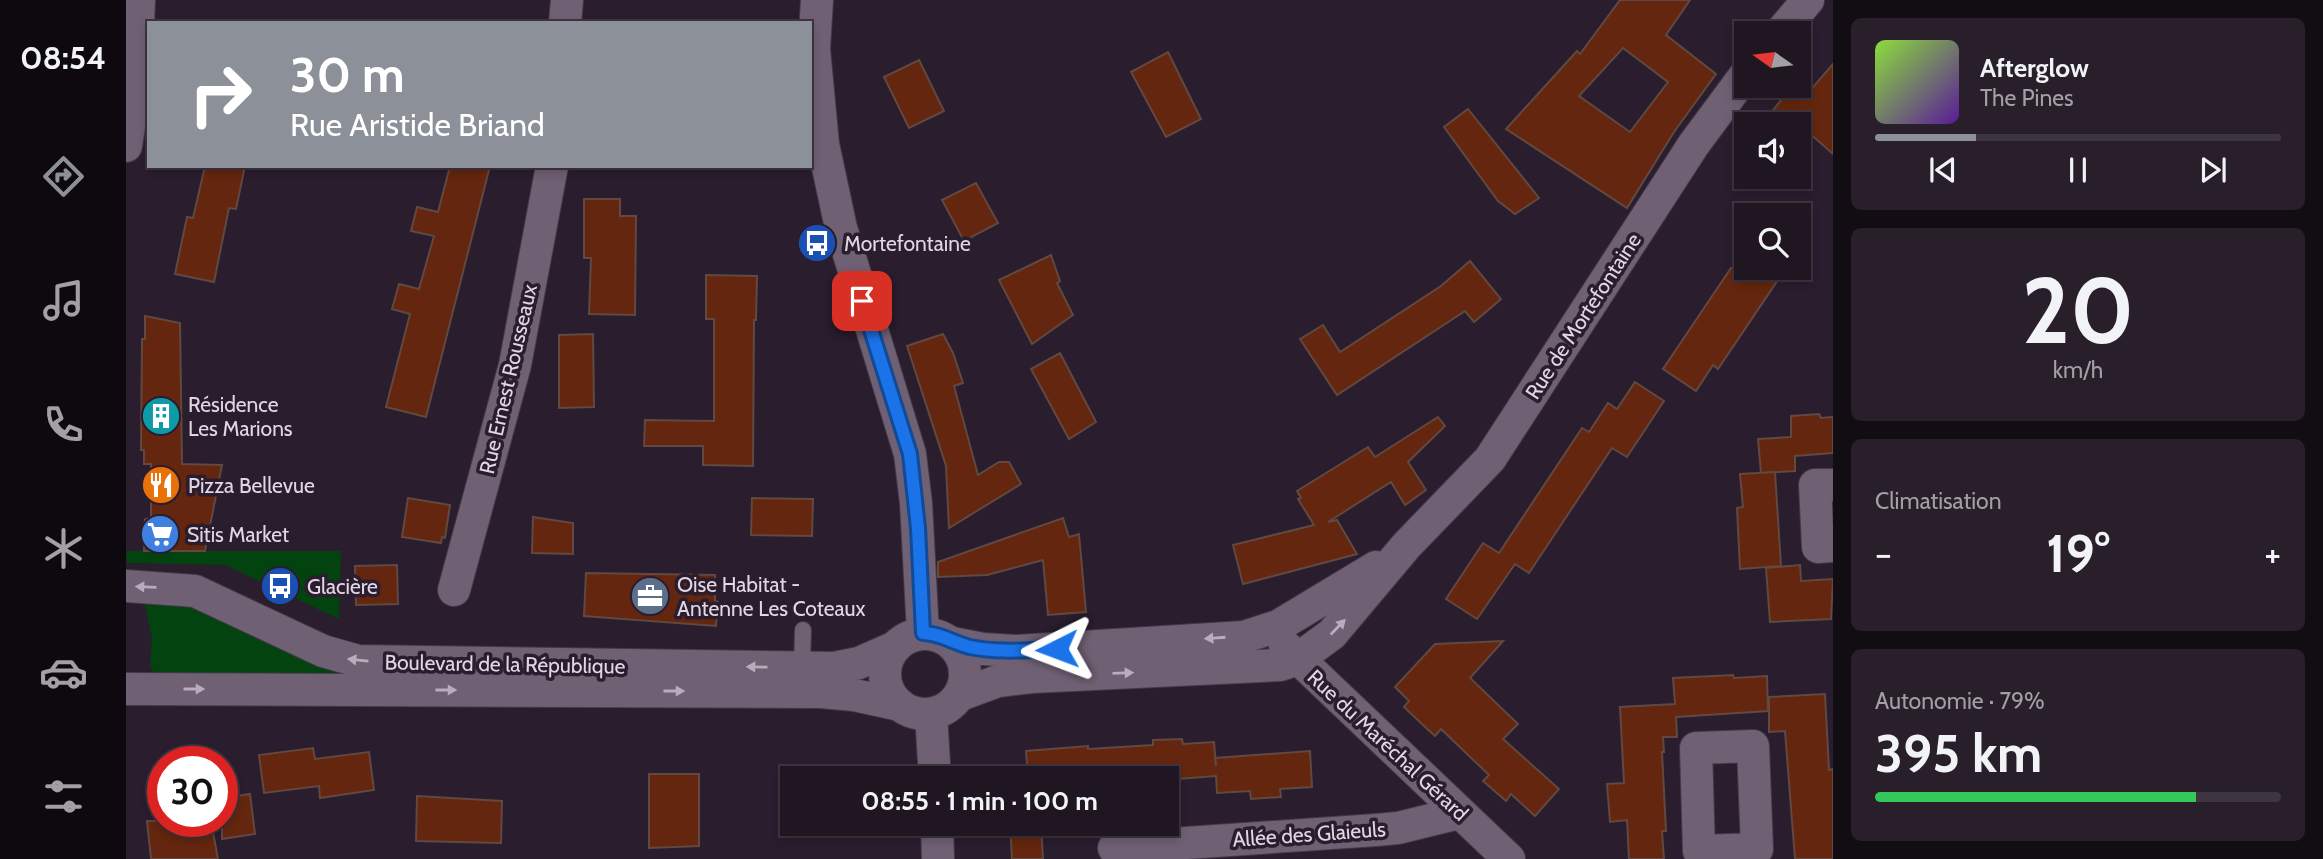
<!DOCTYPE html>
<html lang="fr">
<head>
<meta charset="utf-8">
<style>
  :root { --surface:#201622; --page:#281f2a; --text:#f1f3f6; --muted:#a29fa5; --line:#3d3540; --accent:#8c9099 }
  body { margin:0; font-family:Cabin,sans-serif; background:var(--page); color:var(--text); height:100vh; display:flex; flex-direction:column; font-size:26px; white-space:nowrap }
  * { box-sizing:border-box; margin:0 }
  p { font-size:23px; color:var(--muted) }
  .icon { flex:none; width:38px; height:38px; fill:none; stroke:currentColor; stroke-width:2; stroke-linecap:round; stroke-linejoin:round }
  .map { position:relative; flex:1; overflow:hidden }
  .details { display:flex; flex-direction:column; gap:18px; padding:18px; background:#120c13; width:490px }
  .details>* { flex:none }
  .hud { position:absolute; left:21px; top:21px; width:665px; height:147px; border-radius:0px; box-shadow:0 4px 10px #0003,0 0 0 2px var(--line); background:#8c9099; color:#fff; overflow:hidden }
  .needle { width:46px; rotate:284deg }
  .tools { position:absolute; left:1608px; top:21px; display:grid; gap:14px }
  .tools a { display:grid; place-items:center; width:77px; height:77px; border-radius:0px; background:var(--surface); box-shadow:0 4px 10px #0003,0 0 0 2px var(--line); font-size:35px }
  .speed { position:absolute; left:21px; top:746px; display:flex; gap:14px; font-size:35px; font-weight:700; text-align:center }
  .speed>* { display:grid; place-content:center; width:91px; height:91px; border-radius:50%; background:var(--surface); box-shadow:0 4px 10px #0003,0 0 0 2px var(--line); line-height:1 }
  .speed .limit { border:10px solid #d22; background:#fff; color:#111 }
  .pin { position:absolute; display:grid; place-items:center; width:60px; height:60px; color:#fff; margin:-30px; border-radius:14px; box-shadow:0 4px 10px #0006 }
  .me { position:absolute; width:77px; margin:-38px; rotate:267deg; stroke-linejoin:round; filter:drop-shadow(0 0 5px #0008) }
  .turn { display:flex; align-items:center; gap:24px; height:147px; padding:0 28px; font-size:32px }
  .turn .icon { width:91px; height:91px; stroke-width:2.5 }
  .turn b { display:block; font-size:49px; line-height:60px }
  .big { font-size:52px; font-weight:700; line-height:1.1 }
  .details .widget { flex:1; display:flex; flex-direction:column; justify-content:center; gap:10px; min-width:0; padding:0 24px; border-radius:10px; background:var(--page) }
  .details .dial { align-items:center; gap:0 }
  .dial b { font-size:91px; line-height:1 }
  .song { display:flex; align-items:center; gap:21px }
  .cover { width:84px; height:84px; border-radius:10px; background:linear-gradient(135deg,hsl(90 70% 55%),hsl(270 70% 35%)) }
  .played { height:7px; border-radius:4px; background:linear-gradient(90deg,var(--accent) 25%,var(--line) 25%) }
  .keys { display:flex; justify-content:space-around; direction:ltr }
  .heat { display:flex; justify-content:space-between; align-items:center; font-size:38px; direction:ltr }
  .charge { height:10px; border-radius:5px; background:linear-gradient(90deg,#34c759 79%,var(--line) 0) }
  .trip { position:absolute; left:654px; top:766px; width:399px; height:70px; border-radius:0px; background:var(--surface); box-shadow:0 4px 10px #0003,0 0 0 2px var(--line); font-weight:700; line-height:70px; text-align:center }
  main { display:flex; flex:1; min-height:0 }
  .dock { display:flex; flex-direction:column; width:126px; justify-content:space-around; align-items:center; background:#0d090e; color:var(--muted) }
  .dock .icon { width:49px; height:49px }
  .dock .current { color:var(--accent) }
  .dock b { font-size:32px; color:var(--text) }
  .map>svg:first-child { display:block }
  .green { fill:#02430f }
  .building { fill:#64260e; stroke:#614840; stroke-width:2; fill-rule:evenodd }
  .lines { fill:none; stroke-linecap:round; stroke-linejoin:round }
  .service-casing { stroke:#433947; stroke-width:18 }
  .minor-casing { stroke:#433947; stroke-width:34 }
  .service { stroke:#6f6073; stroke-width:16 }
  .minor { stroke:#6f6073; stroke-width:32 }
  .oneway { fill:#b8adbc }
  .route-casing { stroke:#114b97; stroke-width:18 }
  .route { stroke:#1a73e8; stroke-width:12 }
  .labels { text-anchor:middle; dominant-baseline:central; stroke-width:7; stroke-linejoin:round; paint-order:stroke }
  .poi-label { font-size:21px; fill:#e0d7e3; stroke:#2a1d2e; text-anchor:start }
  .street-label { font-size:21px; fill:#e0d7e3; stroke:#2a1d2e }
</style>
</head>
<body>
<main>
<nav class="dock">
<b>08:54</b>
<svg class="icon current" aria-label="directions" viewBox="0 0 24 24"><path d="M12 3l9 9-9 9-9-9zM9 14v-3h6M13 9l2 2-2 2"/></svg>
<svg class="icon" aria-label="music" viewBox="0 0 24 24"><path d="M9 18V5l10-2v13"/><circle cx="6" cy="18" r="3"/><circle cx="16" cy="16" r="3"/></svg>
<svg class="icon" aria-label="phone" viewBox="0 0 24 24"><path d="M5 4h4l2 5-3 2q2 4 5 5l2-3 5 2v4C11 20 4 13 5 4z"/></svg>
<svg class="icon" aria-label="climate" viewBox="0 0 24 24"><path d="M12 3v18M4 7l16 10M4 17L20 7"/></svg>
<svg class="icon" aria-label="car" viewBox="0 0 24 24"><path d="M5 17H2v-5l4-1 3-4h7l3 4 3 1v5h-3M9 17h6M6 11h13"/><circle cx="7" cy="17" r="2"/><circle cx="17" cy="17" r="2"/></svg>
<svg class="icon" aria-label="filters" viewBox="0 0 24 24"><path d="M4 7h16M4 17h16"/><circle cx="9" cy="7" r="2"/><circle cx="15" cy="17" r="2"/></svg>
</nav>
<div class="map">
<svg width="1707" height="859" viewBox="0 0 1707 859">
  <rect width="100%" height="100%" fill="#2a1d2e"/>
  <g class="green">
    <polygon points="0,551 215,551 213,619 99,565 1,563"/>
    <polygon points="51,597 225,676 28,678 24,664 26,638 18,601"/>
  </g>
  <g class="building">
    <path d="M1494,0h70l-24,35 50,39 -42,58 -47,76 -121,-79 71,-78 3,3zM1497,48l45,34 -38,50 -51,-36z"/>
    <polygon points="1042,52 1075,119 1040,137 1005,72"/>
    <polygon points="793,60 818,111 783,128 758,77"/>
    <polygon points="1707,64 1707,154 1673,124 1636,124 1663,90 1676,100"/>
    <polygon points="1342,109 1413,198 1389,214 1372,201 1318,127"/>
    <polygon points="79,166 119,166 110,209 103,208 88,282 49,274 61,217 67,218"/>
    <polygon points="324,166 364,166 300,417 260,407 284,314 266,309 273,284 293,289 308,236 285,231 291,207 312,212"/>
    <polygon points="850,183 872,223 838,241 816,200"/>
    <polygon points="458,199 494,199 494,216 510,216 509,315 463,314 465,258 458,258"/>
    <polygon points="925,255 934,281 931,283 947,315 906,344 873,280"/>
    <polygon points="1344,261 1375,299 1348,322 1339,311 1211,395 1174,339 1197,325 1214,352 1315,286"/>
    <polygon points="1605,268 1660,268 1592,369 1587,365 1570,391 1537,369"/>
    <polygon points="580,275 631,276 630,320 628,320 627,466 577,465 577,446 518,446 519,420 588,421 588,319 580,319"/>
    <polygon points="19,316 54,323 56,464 96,465 79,551 18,551 19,519 25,518 25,464 18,464 18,450 15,450 16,339 19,339"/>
    <polygon points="467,334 468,407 433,408 433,335"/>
    <polygon points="817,334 827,353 837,383 828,386 852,475 873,462 883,462 895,484 823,528 820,466 781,346"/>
    <polygon points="934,353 970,422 943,439 905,369"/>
    <polygon points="1509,382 1538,401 1501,457 1486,448 1403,573 1389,564 1351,619 1320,599 1357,543 1373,553 1456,428 1463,432 1482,403 1491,409"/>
    <polygon points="1693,414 1695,418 1707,417 1707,453 1669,456 1669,471 1635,473 1632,439 1665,437 1665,416"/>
    <polygon points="1312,417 1319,426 1282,462 1300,490 1279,505 1265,482 1202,522 1211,520 1231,554 1117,584 1107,545 1188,525 1172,499 1175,498 1171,491 1242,447 1249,457"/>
    <polygon points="1649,472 1655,566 1614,569 1611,508 1617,507 1614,474"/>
    <polygon points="282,498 324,505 319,538 316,537 315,543 276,537"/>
    <polygon points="626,498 687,499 686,536 625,535"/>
    <polygon points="407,517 447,523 447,554 406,553"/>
    <polygon points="937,518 943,537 953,534 960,612 922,615 917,560 861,575 812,577 812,562"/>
    <polygon points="271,565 272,604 230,605 229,566"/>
    <polygon points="1674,565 1675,581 1707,579 1705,619 1644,622 1640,568"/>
    <polygon points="460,573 589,575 589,601 592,602 590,626 458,616"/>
    <polygon points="1377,641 1344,678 1392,724 1377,739 1433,789 1409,816 1385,794 1380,801 1357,781 1363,775 1315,729 1309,736 1298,726 1278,707 1283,701 1269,687 1309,644"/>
    <polygon points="1607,675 1608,678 1641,676 1642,711 1550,717 1551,737 1537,737 1538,752 1536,752 1540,831 1536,831 1538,859 1503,859 1501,820 1484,822 1481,784 1498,783 1494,707 1549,704 1547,678"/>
    <polygon points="1699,694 1703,770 1707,769 1707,859 1669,859 1659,731 1643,732 1643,697"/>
    <polygon points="1056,739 1057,744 1088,742 1090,766 1089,758 1184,751 1186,787 1154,789 1155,797 1125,799 1124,791 1091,793 1090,776 1051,779 902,779 900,751 962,746 962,749 1027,745 1027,740"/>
    <polygon points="187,748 189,759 243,752 248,790 194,798 193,786 138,793 133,755"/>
    <polygon points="523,774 573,774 573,846 523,848"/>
    <polygon points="124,794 129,834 96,839 96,798"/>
    <polygon points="291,796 376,801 375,843 290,841"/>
    <polygon points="21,821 85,821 92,859 25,859"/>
    <polygon points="884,824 915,824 917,859 886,859"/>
  </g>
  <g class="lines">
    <g class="service-casing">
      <polyline id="service" points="676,668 677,630"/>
    </g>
    <g class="minor-casing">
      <g id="minor">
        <polyline points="691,0 688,49 697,144 715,228 784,454 790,503 797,633"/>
        <polyline points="439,23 441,0"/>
        <polyline points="1654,33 1682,0"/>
        <polyline points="0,146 10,78 13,0"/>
        <polyline points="1707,485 1689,485 1692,547 1707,546"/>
        <polyline points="0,586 69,591 197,651 232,661 708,668 733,663 769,647"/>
        <polyline points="328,590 389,365 426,166"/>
        <circle cx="799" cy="674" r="40"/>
        <polyline points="826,643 857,649 889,651 1118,637 1152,626 1250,567"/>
        <polyline points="1159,646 1383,859"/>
        <polyline points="0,689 695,692 728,695 774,705"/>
        <polyline points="834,695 872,681 906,677 1154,665 1172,659 1206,634 1280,546 1364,459 1568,144 1620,74"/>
        <polyline points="805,714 809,779"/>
        <polygon points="1627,746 1631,849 1573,851 1570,748"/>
        <polyline points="811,824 812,859"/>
        <polyline points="988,848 1250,830 1272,828 1333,813"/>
      </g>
    </g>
    <use href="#service" class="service"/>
    <use href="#minor" class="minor"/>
  </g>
  <defs><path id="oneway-solid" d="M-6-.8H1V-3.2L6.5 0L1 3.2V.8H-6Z" transform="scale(1.75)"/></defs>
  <g class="oneway">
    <use href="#oneway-solid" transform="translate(20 587) rotate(-178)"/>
    <use href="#oneway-solid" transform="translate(1212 627) rotate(-46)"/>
    <use href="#oneway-solid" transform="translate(1089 638) rotate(176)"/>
    <use href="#oneway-solid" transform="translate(232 660) rotate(-174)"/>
    <use href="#oneway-solid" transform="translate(631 667) rotate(-179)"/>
    <use href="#oneway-solid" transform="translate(997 673) rotate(-2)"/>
    <use href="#oneway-solid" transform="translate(68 689)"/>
    <use href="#oneway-solid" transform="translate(320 690)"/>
    <use href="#oneway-solid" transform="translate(548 691)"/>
  </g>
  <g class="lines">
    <g class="route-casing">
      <path id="route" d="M736,301l48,153 8,74 5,105c17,0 30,10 47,14 29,6 57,3 87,2"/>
    </g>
    <use href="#route" class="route"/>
  </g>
  <defs>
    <g id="bus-disc" transform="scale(2.0125)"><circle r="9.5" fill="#1a4fb4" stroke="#2a1d2e"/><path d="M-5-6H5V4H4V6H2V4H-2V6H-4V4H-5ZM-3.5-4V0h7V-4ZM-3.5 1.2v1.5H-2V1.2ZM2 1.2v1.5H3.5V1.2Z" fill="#fff"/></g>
    <g id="building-disc" transform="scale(2.0125)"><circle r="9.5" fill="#0f9aa8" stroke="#2a1d2e"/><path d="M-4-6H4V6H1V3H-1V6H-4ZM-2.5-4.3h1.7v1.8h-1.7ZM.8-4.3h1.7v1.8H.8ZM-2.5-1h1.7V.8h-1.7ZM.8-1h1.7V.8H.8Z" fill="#fff"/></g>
    <g id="restaurant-disc" transform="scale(2.0125)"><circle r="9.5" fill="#e8710a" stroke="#2a1d2e"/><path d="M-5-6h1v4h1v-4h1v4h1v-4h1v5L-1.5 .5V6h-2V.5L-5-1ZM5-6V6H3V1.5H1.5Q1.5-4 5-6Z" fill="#fff"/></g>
    <g id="supermarket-disc" transform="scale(2.0125)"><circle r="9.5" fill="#3f7fe0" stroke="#2a1d2e"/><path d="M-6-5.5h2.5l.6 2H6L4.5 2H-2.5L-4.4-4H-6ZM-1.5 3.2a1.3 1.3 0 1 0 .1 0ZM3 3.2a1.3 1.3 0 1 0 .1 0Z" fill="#fff"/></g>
    <g id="office-disc" transform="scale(2.0125)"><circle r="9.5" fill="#5c6f8a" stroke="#2a1d2e"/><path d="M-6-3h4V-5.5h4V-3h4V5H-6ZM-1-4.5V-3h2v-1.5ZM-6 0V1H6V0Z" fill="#fff"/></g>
  </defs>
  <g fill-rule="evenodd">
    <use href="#bus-disc" x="691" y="243"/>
    <use href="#building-disc" x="35" y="416"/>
    <use href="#restaurant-disc" x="35" y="485"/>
    <use href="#supermarket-disc" x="34" y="534"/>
    <use href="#bus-disc" x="154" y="586"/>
    <use href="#office-disc" x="524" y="596"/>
  </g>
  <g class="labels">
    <g class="poi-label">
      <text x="718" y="243">Mortefontaine</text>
      <text x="62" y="404">Résidence<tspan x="62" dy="24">Les Marions</tspan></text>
      <text x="62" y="485">Pizza Bellevue</text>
      <text x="61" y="534">Sitis Market</text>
      <text x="551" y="584">Oise Habitat -<tspan x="551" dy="24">Antenne Les Coteaux</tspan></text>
      <text x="181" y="586">Glacière</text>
    </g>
    <g class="street-label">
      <text transform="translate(1457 316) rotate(-57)">Rue de Mortefontaine</text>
      <text transform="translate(382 379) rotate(-77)">Rue Ernest Rousseaux</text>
      <text transform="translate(379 664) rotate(1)">Boulevard de la République</text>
      <text transform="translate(1262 745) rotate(43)">Rue du Maréchal Gérard</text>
      <text transform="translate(1183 834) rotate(-4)">Allée des Glaieuls</text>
    </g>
  </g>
</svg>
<div class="tools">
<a><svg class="needle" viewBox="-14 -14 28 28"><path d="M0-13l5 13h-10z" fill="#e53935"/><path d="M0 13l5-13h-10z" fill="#a29fa5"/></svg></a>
<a><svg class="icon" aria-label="sound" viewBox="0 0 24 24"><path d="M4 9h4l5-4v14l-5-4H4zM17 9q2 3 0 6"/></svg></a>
<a><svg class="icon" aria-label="search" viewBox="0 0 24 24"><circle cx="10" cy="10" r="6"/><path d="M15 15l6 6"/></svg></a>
</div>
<div class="speed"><div class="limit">30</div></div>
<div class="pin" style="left:736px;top:301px;background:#d93025"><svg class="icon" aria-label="arrive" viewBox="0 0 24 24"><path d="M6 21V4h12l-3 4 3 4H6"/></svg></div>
<svg class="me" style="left:931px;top:649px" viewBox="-20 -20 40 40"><path d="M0-17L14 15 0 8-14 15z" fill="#1a73e8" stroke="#fff" stroke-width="4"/></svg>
<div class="trip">08:55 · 1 min · 100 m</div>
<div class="hud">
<div class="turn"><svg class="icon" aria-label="right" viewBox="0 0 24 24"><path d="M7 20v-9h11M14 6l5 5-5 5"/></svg><div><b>30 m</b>Rue Aristide Briand</div></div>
</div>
</div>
<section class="details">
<div class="widget">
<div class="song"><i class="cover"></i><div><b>Afterglow</b><p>The Pines</p></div></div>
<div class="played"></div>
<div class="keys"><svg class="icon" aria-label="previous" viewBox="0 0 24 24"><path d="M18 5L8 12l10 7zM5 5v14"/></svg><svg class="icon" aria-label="pause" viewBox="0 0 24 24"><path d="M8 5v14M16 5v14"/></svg><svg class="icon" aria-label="next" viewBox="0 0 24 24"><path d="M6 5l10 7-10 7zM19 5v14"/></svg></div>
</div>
<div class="widget dial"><b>20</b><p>km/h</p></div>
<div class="widget"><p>Climatisation</p>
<div class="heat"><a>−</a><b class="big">19°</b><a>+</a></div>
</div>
<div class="widget"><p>Autonomie · 79%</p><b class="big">395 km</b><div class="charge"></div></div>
</section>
</main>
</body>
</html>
